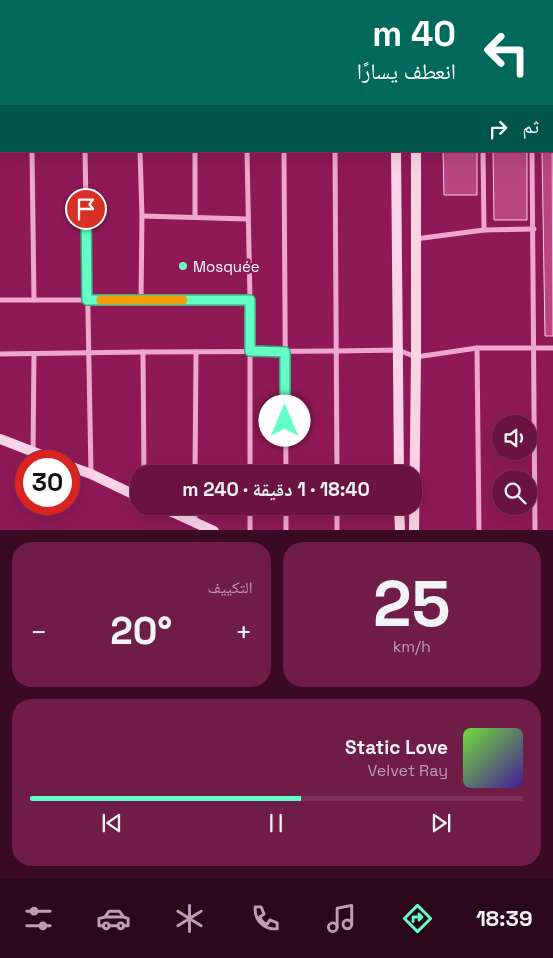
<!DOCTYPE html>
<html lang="ar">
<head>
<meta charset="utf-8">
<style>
  :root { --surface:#6a1340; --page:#6f1c47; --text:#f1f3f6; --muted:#be9eb1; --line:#7d3259; --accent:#63ffc5 }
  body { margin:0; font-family:"Space Grotesk","Noto Naskh Arabic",sans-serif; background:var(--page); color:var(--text); direction:rtl; height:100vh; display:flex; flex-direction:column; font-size:19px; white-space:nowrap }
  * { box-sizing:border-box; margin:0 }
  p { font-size:16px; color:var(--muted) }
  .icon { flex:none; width:28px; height:28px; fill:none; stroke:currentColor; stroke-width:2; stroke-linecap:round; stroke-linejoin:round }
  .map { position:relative; height:530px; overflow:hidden; direction:ltr }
  .drawer { display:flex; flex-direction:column; gap:12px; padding:12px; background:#3a0a23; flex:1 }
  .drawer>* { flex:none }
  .top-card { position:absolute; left:0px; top:0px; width:554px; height:152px; box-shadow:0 5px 20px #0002,0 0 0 1px var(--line); direction:rtl; background:#00695c; color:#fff; overflow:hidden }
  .tools { position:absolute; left:492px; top:415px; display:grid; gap:10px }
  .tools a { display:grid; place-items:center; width:45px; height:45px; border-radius:50%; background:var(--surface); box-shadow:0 5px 20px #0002,0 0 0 1px var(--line); font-size:25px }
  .speed { position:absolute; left:15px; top:450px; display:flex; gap:10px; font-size:25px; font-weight:700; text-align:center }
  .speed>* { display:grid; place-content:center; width:65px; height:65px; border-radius:50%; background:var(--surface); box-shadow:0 5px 20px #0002,0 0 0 1px var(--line); line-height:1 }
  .speed .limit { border:8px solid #d22; background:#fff; color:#111 }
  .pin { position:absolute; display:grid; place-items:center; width:42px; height:42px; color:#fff; margin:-21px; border:2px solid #fff; border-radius:50%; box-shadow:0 1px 5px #0007 }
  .me { position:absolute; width:55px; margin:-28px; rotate:0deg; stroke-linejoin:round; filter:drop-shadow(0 0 4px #0008) }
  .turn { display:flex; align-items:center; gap:18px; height:105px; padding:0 15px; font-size:22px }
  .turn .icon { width:65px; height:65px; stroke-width:2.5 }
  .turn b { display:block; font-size:35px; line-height:42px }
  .then { display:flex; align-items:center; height:48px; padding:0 15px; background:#0003; gap:10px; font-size:19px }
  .big { font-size:38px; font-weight:800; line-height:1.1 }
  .drawer .tile { flex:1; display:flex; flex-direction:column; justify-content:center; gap:8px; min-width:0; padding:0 18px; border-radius:20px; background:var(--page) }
  .drawer .dial { align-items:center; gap:0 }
  .dial b { font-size:65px; line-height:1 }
  .song { display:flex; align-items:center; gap:15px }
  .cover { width:60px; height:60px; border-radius:8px; background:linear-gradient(135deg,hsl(100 70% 55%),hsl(260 70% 35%)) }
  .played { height:5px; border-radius:2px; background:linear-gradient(90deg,var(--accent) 55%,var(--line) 55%) }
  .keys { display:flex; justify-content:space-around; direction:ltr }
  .heat { display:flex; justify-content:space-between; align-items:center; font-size:28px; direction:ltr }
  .drawer .tiles { flex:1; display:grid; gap:12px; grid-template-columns:1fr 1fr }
  .tile:last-child { grid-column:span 2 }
  .trip { position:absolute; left:130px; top:465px; width:292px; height:50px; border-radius:20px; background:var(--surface); box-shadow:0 5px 20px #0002,0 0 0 1px var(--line); font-weight:800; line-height:50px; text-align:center; direction:rtl }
  .menu { display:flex; height:80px; justify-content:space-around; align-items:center; background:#2a081a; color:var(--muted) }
  .menu .icon { width:35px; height:35px }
  .menu .on { color:var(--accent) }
  .menu b { font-size:22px; color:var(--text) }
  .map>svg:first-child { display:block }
  .building { fill:#b84682; stroke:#facce5 }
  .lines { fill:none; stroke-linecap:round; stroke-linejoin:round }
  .street { stroke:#eea6cd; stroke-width:5 }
  .secondary { stroke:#fad3e7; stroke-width:10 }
  .route-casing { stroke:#40a680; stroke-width:12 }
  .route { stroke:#63ffc5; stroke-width:9 }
  .slow { stroke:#f59e0b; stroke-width:9 }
  .poi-dot { fill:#63ffc5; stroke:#8e1956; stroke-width:2 }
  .labels { text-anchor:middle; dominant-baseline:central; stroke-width:5; stroke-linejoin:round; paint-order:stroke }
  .poi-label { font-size:15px; fill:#fff; stroke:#8e1956; text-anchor:start }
</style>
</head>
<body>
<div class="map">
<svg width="553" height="531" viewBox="0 0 553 531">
  <rect width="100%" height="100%" fill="#8e1956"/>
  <g class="building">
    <rect x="441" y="0" width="34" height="1"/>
    <rect x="491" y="0" width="34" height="1"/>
    <polygon points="541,0 553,0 553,110 552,1 541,1"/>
    <polygon points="552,125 553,336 545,336 542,151 552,151"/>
    <polygon points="443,151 477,151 477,195 444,195"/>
    <polygon points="493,151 527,151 527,220 494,220"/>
  </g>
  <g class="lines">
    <g class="street">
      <polyline points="0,0 127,1"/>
      <polyline points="148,0 148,1"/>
      <polyline points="481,0 481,1"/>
      <polyline points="530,0 530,1"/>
      <polyline points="166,1 280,0"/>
      <polyline points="317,1 317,0"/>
      <polyline points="0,54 1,54"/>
      <polyline points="552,117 553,117"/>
      <polyline points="32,151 34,300"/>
      <polyline points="85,151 91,474"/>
      <polyline points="140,151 142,216 141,300"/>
      <polyline points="195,151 195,217"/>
      <polyline points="247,151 250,300 250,474"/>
      <polyline points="284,151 286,474"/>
      <polyline points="335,151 337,474"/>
      <polyline points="483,151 484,230"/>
      <polyline points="532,151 535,531"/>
      <polyline points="142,216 248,219"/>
      <polyline points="415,239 484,230 534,229"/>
      <polyline points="0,300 250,300"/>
      <polyline points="477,348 479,531"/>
      <polyline points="143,352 144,474"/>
      <polyline points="0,354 143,352 336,351 398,350 416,357 477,348 553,348"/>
      <polyline points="33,452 34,354"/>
      <polyline points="195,474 196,352"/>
      <polyline points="250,506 250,531"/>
      <polyline points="286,506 286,531"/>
      <polyline points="337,506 337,531"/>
      <polyline points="195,522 195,506"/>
    </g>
    <g class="secondary">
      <polyline points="393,0 393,1"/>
      <polyline points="417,0 417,1"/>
      <polyline points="0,115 1,115"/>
      <polyline points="396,151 399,474"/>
      <polyline points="0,439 57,461"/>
      <polyline points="69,466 91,474 139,497"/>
      <polyline points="159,506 214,531"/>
      <polyline points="399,506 400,531"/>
      <polyline points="414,531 416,357 416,151"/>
    </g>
  </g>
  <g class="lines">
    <g class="route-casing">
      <polyline id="route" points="86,209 87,300 250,300 250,351 285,352 285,421"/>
    </g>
    <use href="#route" class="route"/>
    <polyline class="slow" points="101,300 183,300"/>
  </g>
  <circle class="poi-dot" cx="183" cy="266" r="5"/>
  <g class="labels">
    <g class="poi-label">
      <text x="193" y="266">Mosquée</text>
    </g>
  </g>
</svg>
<div class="tools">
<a><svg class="icon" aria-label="sound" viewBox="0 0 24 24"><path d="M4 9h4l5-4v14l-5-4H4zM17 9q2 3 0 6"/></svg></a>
<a><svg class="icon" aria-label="search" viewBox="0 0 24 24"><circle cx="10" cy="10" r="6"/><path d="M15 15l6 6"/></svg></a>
</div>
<div class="speed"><div class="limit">30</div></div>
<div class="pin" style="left:86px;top:209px;background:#d93025"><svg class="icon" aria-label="arrive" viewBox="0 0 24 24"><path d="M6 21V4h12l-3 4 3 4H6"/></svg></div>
<svg class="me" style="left:285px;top:421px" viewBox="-20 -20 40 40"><circle r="19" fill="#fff"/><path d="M0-13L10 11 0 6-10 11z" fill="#63ffc5"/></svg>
<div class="trip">18:40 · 1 دقيقة · 240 m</div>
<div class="top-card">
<div class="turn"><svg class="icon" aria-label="left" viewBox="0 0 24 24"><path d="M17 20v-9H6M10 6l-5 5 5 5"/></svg><div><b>40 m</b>انعطف يسارًا</div></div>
<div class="then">ثم<svg class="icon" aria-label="right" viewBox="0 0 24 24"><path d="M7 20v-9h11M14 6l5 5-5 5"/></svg></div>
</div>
</div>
<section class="drawer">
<div class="tiles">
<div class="tile dial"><b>25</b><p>km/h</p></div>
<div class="tile"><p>التكييف</p>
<div class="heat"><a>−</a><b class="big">20°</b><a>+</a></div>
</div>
<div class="tile">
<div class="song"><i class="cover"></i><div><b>Static Love</b><p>Velvet Ray</p></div></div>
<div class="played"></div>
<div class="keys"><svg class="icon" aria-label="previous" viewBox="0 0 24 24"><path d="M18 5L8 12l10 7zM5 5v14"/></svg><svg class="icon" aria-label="pause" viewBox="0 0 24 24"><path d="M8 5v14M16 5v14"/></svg><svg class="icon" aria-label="next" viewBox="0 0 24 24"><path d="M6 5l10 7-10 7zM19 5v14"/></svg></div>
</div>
</div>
</section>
<nav class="menu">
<b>18:39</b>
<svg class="icon on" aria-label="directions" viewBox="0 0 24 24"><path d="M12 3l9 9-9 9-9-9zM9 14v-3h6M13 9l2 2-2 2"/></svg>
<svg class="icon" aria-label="music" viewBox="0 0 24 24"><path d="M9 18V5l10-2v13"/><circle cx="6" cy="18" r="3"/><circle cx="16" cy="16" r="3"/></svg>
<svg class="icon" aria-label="phone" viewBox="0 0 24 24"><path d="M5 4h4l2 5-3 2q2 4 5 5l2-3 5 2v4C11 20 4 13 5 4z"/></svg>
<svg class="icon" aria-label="climate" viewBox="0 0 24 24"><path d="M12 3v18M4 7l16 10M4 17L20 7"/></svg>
<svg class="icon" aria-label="car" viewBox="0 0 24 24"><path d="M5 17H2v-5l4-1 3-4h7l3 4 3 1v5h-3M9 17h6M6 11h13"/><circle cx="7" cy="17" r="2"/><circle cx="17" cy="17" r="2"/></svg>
<svg class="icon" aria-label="filters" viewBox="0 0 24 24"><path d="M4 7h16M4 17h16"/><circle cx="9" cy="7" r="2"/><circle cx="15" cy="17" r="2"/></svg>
</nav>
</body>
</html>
